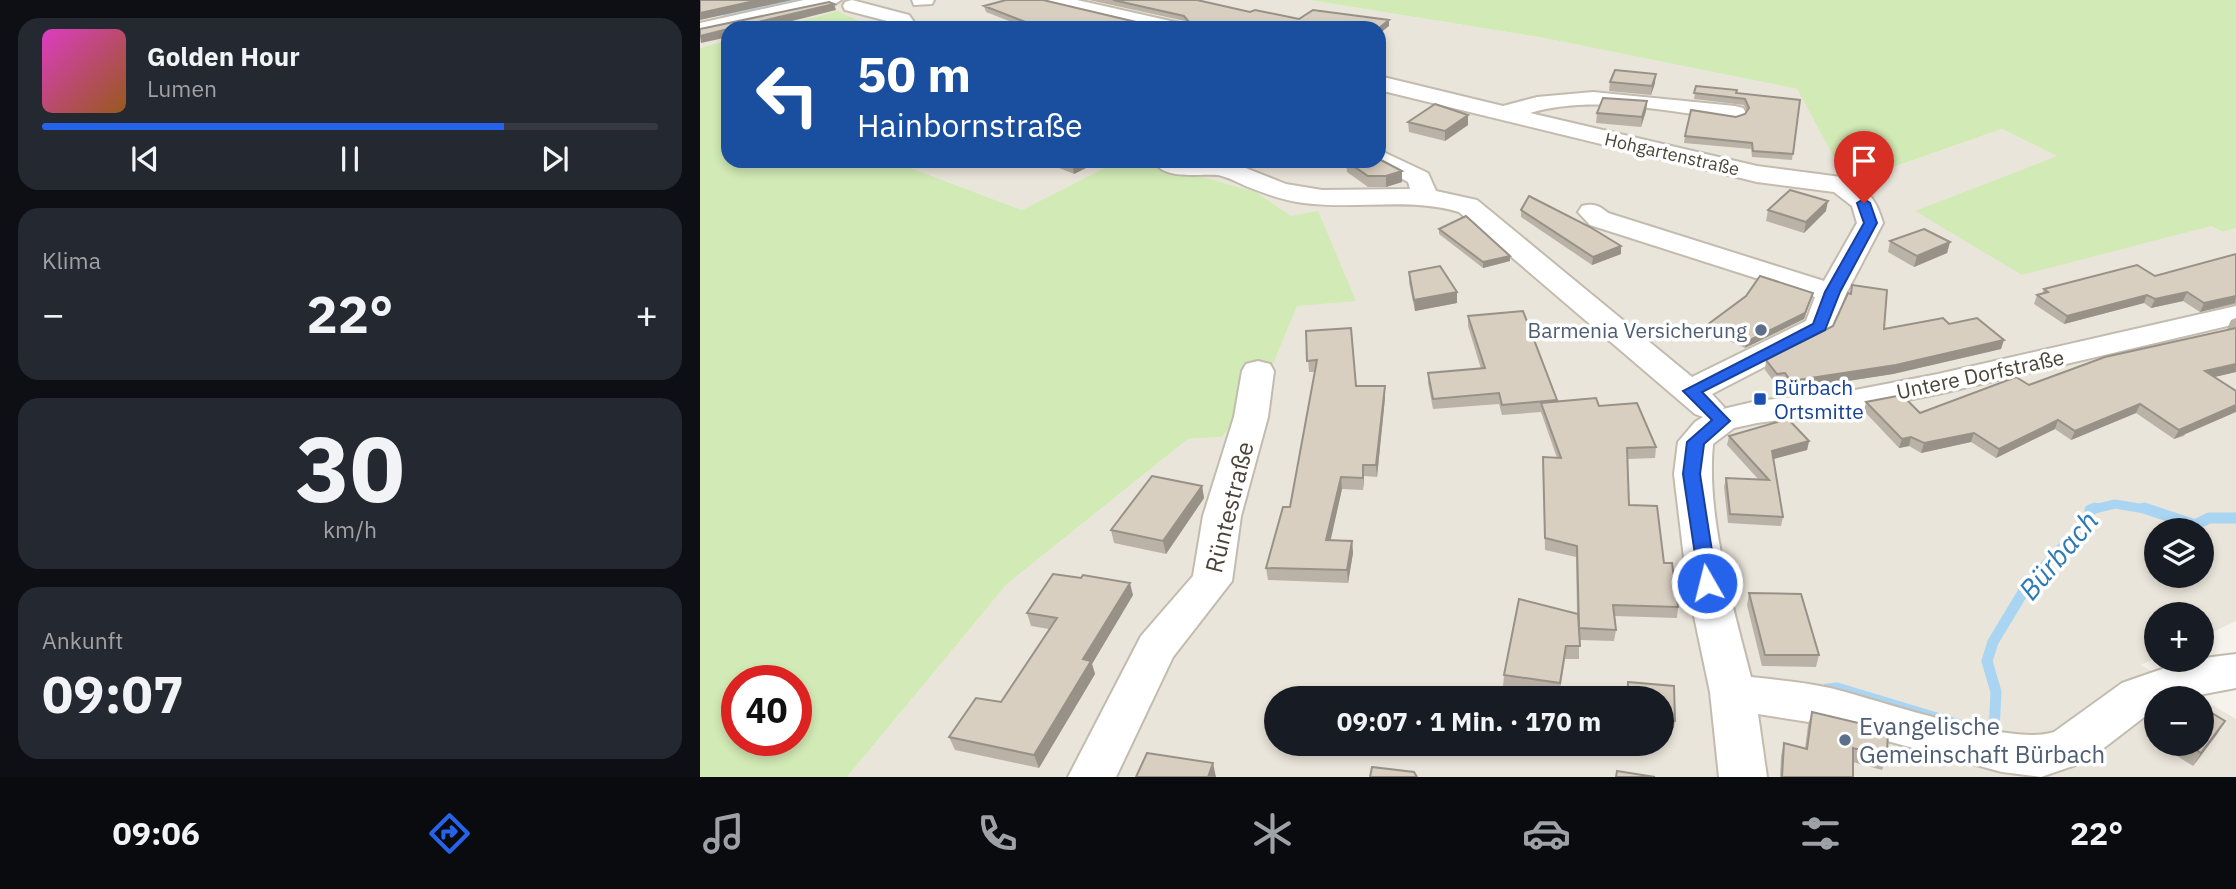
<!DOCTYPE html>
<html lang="de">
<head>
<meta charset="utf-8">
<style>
  :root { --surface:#171b24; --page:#242831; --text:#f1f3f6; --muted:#9ea1a6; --line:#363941; --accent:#2563eb }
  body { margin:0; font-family:"IBM Plex Sans",sans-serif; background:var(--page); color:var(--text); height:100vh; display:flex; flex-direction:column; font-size:26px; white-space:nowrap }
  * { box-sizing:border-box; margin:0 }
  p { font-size:23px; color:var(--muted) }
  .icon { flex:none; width:38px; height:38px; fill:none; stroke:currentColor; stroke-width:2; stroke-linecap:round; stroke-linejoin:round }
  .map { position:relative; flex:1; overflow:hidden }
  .details { display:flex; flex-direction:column; gap:18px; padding:18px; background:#0d0f14; width:700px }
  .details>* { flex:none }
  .guide { position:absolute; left:21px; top:21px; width:665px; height:147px; border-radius:21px; box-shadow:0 4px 10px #0003; background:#1a4fa0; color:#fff; overflow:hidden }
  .fabs { position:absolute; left:1444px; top:518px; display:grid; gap:14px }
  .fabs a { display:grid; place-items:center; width:70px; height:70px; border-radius:50%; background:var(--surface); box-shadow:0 4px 10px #0003; font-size:35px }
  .speed { position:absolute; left:21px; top:665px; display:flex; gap:14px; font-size:35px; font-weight:700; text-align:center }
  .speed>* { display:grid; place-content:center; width:91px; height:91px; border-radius:50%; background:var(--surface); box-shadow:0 4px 10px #0003; line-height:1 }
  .speed .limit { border:10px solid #d22; background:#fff; color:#111 }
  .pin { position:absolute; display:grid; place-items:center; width:60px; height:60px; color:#fff; margin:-72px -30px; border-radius:50% 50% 50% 0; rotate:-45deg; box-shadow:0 0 7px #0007 }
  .pin .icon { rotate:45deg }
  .me { position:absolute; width:77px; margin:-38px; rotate:352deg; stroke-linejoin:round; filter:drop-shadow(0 0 5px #0008) }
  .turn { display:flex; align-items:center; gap:24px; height:147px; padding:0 21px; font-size:32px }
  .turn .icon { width:91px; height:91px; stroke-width:2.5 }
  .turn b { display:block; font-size:49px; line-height:60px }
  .big { font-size:52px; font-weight:700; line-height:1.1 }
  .details .card { flex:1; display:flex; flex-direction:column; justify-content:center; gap:10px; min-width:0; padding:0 24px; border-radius:21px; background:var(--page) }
  .details .dial { align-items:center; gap:0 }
  .dial b { font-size:91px; line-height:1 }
  .song { display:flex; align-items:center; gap:21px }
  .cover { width:84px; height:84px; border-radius:10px; background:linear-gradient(135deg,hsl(310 70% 55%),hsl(30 70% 35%)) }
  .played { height:7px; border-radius:4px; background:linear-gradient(90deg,var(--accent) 75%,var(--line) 75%) }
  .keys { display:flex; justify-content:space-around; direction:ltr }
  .heat { display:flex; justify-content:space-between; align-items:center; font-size:38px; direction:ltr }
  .trip { position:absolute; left:564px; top:686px; width:410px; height:70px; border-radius:35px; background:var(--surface); box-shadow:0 4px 10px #0003; font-weight:700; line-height:70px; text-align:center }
  .tab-bar { display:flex; height:112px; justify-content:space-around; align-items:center; background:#090b0e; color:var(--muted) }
  .tab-bar .icon { width:49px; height:49px }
  .tab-bar .current { color:var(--accent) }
  .tab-bar b { font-size:32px; color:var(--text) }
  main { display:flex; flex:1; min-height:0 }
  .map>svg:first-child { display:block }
  .residential { fill:#eae5da; fill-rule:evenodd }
  .green { fill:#d2eab5; fill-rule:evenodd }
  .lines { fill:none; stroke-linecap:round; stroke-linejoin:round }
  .stream-far2 { stroke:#a9d4f2; stroke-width:5 }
  .stream-far1 { stroke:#a9d4f2; stroke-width:9 }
  .stream { stroke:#a9d4f2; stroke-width:11 }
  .minor-casing { stroke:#c2bbae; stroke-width:4 }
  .minor { fill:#fff; fill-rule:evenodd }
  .wall { fill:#bab2a6 }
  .shaded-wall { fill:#979187 }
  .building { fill:#d8cfc1; stroke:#979187; stroke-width:2 }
  .route { fill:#2563eb; stroke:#184099; stroke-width:2 }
  .service-dot { fill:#5c6f8a; stroke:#fff; stroke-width:2.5 }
  .transit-dot { fill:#1a4fb4; stroke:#fff; stroke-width:2.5 }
  .labels { text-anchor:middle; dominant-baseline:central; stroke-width:7; stroke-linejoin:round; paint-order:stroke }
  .far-street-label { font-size:18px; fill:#4b4439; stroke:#fff }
  .service-label { font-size:21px; fill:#4e5e75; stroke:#fff; text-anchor:end }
  .street-label { font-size:21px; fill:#4b4439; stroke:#fff }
  .transit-label { font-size:21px; fill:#164399; stroke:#fff; text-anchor:start }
  .near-street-label { font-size:24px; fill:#4b4439; stroke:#fff }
  .near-service-label { font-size:24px; fill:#4e5e75; stroke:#fff; text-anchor:start }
  .near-water-label { font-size:28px; font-style:italic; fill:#2e7ab2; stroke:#fff }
</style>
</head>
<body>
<main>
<section class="details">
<div class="card">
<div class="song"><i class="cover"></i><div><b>Golden Hour</b><p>Lumen</p></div></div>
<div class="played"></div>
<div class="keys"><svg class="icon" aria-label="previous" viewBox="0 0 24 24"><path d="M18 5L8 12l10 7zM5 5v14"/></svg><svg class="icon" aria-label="pause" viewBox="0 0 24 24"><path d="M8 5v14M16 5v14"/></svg><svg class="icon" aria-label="next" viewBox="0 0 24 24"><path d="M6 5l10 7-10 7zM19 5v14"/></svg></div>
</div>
<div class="card"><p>Klima</p>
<div class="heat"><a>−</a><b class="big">22°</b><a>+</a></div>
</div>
<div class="card dial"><b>30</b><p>km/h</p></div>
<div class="card"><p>Ankunft</p><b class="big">09:07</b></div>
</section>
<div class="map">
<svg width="1536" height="777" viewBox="0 0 1536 777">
  <rect width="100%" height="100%" fill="#f6f3ec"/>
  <g class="residential">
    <path d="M0,0h609l235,38 253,51 52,94 153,-54 56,27 -142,55 295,15 12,6 13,-4v393l-34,16v-23h-46v44l-15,7 59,33h-44v46h46v-45l34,20v58h-1389l160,-193 181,-145 34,-2 42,-51 33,-81 -6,-89 -35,-24 -110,-31h233v-133h-549l28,-7 -20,-10 -64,17h-46v12l-28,8zM1456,530h46v46h-46zM576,698h385v46h-385z"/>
    <polygon points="192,161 418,161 322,210"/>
  </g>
  <g class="green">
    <polygon points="609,0 1536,0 1536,228 1523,232 1511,226 1322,275 1215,211 1357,156 1302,129 1148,183 1097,89 844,38"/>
    <polygon points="138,11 159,21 130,28 74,28"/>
    <path d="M28,40v121h164l130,49 96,-49h28l110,31 35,24 27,-5 38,90 -59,5 -33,80 -42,51 -34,2 -181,145 -160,193h-147v-729zM37,681h59v59h-59z"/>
  </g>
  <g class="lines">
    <polyline class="stream-far2" points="25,17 95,0"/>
    <polyline class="stream-far1" points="1390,510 1415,504 1451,510"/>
    <g class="stream">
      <polyline points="1444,508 1495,525 1509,518 1536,518"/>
      <polyline points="1127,689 1137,688 1263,726"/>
      <polyline points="1283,732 1294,731 1296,692 1287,661 1293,642 1328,584 1389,520 1390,510 1395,508"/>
    </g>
    <g class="minor-casing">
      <g id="minor">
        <polygon points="104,0 141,0 132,6 0,35 0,23"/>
        <polygon points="152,0 209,15 218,28 198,28 195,23 145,10 143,6 145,2"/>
        <polygon points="212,0 234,0 232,4 214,5"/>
        <polygon points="343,0 377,0 484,24 487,28 451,28 345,4"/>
        <path d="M679,76l124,30 34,-9 56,-5 142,14 8,2 3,5 -3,5 -8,2c-65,-8 -140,-26 -205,-7l227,53 84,11c24,6 36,24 42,46l-36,69 -17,41 -118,61 12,13 -1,2 34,-8 98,-11 83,-16 298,-68v18l-298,70 -83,16 -98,13 -23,5 -21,16c-7,73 20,162 38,233 26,3 53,5 79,11 50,12 181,59 224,44l68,-49 66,-23 48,-6v34l-53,10h-27v10l-69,53 -46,16 -39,-5 -174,-47 -70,-11 9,63h-48l-9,-85 -23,-109 -13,-109 4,-32 17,-20 8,-5 -8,-3 -236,-202c-51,-15 -103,-2 -155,-9 -19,-2 -38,-9 -56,-16 -9,-4 -20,-10 -30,-12 -20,-2 -52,6 -65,-14h75l58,23 36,6 88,-1 -2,-7 -38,-21h9v-11l49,23 8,18 41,9 215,177 114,-56 9,-24 -225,-72 -12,-13 4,-6c11,-3 17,-1 26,7l216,68 33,-58 -5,-17 -18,-14 -77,-10 -378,-92z"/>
        <polygon points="558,361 570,364 574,371 568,417 541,516 532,581 473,657 416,777 368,777 441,636 493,576 503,516 534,417 542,371 546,364"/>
      </g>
    </g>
    <use href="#minor" class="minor"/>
  </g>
  <g class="wall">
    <polygon points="389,0 497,0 550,12 599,19 689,26 679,28 327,28 286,12 284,6 343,1 449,25 487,24 485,21"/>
    <polygon points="910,82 955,83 951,95 909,91"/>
    <polygon points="996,86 1036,93 1100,100 1092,160 1052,157 1051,149 984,143 985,136 1036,117 1045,114 1047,112 1044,105 994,99"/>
    <polygon points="947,101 946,111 941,127 896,123 897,113"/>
    <polygon points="708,122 768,125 745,141 709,132"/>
    <polygon points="342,161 400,161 374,174"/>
    <polygon points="646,161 702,182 686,187 668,187 647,172"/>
    <polygon points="821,210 921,246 921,254 892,265 821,217"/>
    <polygon points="1068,210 1126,211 1104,233 1066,221"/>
    <polygon points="739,229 810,261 783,268 739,234"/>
    <polygon points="1190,241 1250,242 1247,253 1214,267 1188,252"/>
    <polygon points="1536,254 1536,304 1500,312 1483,301 1451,308 1444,303 1364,324 1334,304 1337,295 1342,294 1344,289 1455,276"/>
    <polygon points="709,272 757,292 757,303 715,311 709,283"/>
    <polygon points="1152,285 1184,329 1249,324 1301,349 1193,374 1089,390 1083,382 1075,383 1065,370 1066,360 1133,326 1150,294"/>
    <polygon points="1113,293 1104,319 1045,348 1007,331 1007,325"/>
    <polygon points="768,316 857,400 857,402 899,406 956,447 955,458 927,459 929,505 964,563 978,607 977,618 914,616 916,630 914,641 879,640 879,659 865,659 859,696 803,687 804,675 877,614 876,557 845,550 843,457 857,458 841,412 802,415 799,404 733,409 728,383 728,373 781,369 768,326"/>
    <polygon points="1536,318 1536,372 1515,377 1484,436 1474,439 1436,413 1371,440 1355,429 1296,458 1271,442 1221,453 1209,446 1199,448 1164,411 1166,402 1220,413 1329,385 1528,329 1527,329 1531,320"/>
    <polygon points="606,331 656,386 685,398 677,477 664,476 663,490 642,489 630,540 652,541 653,553 648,583 568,580 566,568 590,507 615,372 609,372"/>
    <polygon points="1029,436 1109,441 1107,450 1073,459 1083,517 1081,526 1028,523 1024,487 1026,478 1059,480 1027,445"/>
    <polygon points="502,486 504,498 466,554 414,543 411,530"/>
    <polygon points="1049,593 1119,655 1116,667 1062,666 1047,605"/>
    <polygon points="433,595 392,664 395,674 339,768 255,750 249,737 301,702 349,629 331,626 327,613"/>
    <polygon points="928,682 974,686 975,721 974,728 961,726 961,698 928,698"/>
    <polygon points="1112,712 1187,757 1182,770 1153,762 1153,777 1080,777 1081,756 1084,743 1105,748 1108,725"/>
    <polygon points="1456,720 1456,743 1446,736"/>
    <polygon points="1525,721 1517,734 1493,766 1458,744 1502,744"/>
  </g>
  <g class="shaded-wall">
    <polygon points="59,0 92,0 0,20 0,13"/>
    <polygon points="134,4 136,10 64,28 32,28"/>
    <polygon points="689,20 689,26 679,34 679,28"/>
    <polygon points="28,29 28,37 1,43 0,36"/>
    <polygon points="956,74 955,83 951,95 952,86"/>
    <polygon points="947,101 946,111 941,127 942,117"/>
    <polygon points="768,115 768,125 745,141 745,131"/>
    <polygon points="386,161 400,161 374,174 373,167"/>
    <polygon points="702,171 702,182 686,187 686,176"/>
    <polygon points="1128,201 1126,211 1104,233 1106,222"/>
    <polygon points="1250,242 1247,253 1214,267 1217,256"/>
    <polygon points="921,246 921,254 892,265 893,257"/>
    <polygon points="810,256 810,261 783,268 783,262"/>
    <polygon points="757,292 757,303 715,311 714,300"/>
    <polygon points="1487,292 1483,301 1451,308 1455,299"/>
    <polygon points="1113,293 1104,319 1045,348 1046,342"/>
    <polygon points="1447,295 1444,303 1364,324 1367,316"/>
    <polygon points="1536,296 1535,303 1500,312 1504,303"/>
    <polygon points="1304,340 1301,349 1193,374 1089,390 1091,381"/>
    <polygon points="1536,364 1536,372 1501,380 1505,371"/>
    <polygon points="685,386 685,398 677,477 676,465"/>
    <polygon points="1440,404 1436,413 1371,440 1375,431"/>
    <polygon points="1536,405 1536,412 1474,439 1479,430"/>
    <polygon points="1358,420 1355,429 1296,458 1299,449"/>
    <polygon points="1274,433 1271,442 1221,453 1224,443"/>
    <polygon points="1211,437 1209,446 1199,448 1202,439"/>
    <polygon points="1109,441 1107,450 1070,460 1072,451"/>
    <polygon points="663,465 664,476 663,490"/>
    <polygon points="641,477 642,489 628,552 626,540"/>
    <polygon points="502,486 504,498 466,554 463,541"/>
    <polygon points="652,541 653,553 648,583 647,570"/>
    <polygon points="430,583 433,595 392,664 395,674 339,768 334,755 383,659"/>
    <polygon points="1525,721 1517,734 1493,766 1501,753"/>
    <polygon points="513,763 516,777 508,777"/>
  </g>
  <g class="building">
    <polygon points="0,0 59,0 0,13"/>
    <polygon points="306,0 343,0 449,25 486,25 489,22 484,16 413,0 497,0 550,12 555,10 599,19 613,10 689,20 679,28 341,28 284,6"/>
    <polygon points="129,2 134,4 32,28 28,28 28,29 0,36 0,29"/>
    <polygon points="915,70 956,74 952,86 910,82"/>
    <polygon points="996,86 1037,90 1036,93 1100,100 1093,154 1053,151 1052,143 985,136 991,110 1036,117 1045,114 1049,108 1045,99 994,93"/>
    <polygon points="903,98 947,101 942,117 897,113"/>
    <polygon points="735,104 768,115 745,131 708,122"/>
    <polygon points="679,159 702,171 686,176 668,176 646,161 679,161"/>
    <polygon points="356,161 386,161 373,167"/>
    <polygon points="1090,190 1128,201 1106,222 1068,210"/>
    <polygon points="829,196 890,227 921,246 893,257 821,210"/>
    <polygon points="766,216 810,256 783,262 739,229"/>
    <polygon points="1224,229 1250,242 1217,256 1190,241"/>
    <polygon points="1536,254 1536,296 1504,303 1487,292 1455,299 1447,295 1367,316 1337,295 1348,292 1344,289 1437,265 1455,276"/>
    <polygon points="740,266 757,292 714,300 709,272"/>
    <polygon points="1060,276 1113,293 1105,313 1046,342 1007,325 1046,296"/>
    <polygon points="1152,285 1187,290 1184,329 1243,318 1249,324 1277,318 1304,340 1196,365 1091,381 1085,373 1077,374 1066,360 1133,326 1148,293 1151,294"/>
    <polygon points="823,311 857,400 802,405 799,393 733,399 728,373 785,368 768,316"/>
    <polygon points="651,328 656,386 685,386 676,465 663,465 663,478 641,477 626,540 652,541 647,570 566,568 583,507 590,507 617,360 607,361 606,331"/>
    <polygon points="1536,328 1536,364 1505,371 1536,391 1536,405 1479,430 1440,404 1375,431 1358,420 1299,449 1274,433 1224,443 1211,437 1202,439 1166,402 1202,395 1220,413 1316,377 1329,385 1405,357"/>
    <polygon points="896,398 899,406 937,403 956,447 927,448 929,505 957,506 964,563 972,563 978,607 913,605 916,630 879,628 877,546 845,538 843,457 861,458 841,403"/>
    <polygon points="1088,419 1109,441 1072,451 1083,517 1030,514 1026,478 1069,480 1029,436"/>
    <polygon points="452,476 502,486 463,541 411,530"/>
    <polygon points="353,574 381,578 383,575 430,583 383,659 391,661 334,755 249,737 276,698 301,702 357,618 327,613"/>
    <polygon points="1049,593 1101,594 1119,655 1065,655"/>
    <polygon points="819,599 878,614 880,646 866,646 860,683 804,675"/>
    <polygon points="928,682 974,686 975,721 961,720 961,698 928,698"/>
    <polygon points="1478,693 1486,698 1474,698"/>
    <polygon points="1502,707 1525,721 1501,753 1486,744 1502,744"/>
    <polygon points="1112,712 1188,730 1187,757 1153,748 1153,777 1082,777 1084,743 1107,749"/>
    <polygon points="447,753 513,763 508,777 436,777"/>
    <polygon points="672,767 714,772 717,777 670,777"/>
    <polygon points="917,771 955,777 916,777"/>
  </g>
  <polygon class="route" points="1164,199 1170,203 1177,223 1140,292 1125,330 1002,392 1030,421 1004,444 1000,474 1017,583 1014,588 1000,588 983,474 987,442 1012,420 983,391 1113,324 1125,292 1164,223 1157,203"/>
  <g class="service-dot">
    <circle cx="1061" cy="330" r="7"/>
    <circle cx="1145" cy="740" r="7"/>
  </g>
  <rect class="transit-dot" x="1053" y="392" width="14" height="14" rx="3.5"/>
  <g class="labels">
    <g class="far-street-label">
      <text transform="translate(972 154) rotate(13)">Hohgartenstraße</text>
    </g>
    <g class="service-label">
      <text x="1047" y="330">Barmenia Versicherung</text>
    </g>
    <g class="street-label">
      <text transform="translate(1280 374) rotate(-12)">Untere Dorfstraße</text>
    </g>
    <g class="transit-label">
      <text x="1074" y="387">Bürbach<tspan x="1074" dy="24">Ortsmitte</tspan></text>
    </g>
    <g class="near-street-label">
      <text transform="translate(529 507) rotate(-76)">Rüntestraße</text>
    </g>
    <g class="near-service-label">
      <text x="1159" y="726">Evangelische<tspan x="1159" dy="28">Gemeinschaft Bürbach</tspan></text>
    </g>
    <g class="near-water-label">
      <text transform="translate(1358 555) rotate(-50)">Bürbach</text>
    </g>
  </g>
</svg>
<div class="fabs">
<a><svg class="icon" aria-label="layers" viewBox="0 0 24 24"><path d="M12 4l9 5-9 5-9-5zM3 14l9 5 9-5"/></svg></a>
<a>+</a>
<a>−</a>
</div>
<div class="speed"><div class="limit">40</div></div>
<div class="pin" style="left:1164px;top:203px;background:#d93025"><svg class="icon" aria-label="arrive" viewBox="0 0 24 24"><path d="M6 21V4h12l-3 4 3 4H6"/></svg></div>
<svg class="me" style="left:1007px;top:583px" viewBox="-20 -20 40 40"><circle r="17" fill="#2563eb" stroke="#fff" stroke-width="3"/><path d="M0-11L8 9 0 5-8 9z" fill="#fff"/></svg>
<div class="trip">09:07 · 1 Min. · 170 m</div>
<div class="guide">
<div class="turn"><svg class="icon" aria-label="left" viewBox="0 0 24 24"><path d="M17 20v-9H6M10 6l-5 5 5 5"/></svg><div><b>50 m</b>Hainbornstraße</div></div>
</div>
</div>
</main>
<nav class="tab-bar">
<b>09:06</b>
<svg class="icon current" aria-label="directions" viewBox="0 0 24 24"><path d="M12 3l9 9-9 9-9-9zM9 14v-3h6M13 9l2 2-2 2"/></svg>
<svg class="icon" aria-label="music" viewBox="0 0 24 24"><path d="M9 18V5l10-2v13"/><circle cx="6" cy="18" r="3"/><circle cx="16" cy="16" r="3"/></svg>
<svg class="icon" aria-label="phone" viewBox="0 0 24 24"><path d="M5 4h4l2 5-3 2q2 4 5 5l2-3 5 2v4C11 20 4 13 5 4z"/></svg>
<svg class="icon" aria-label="climate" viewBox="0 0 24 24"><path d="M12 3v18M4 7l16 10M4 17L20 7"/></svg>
<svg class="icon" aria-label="car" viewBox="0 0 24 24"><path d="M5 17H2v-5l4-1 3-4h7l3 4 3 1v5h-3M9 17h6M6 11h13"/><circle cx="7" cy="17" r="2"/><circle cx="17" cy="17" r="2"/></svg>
<svg class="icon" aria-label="filters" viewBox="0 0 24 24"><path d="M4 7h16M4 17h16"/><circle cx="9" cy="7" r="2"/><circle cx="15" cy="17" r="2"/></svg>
<b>22°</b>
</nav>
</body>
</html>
